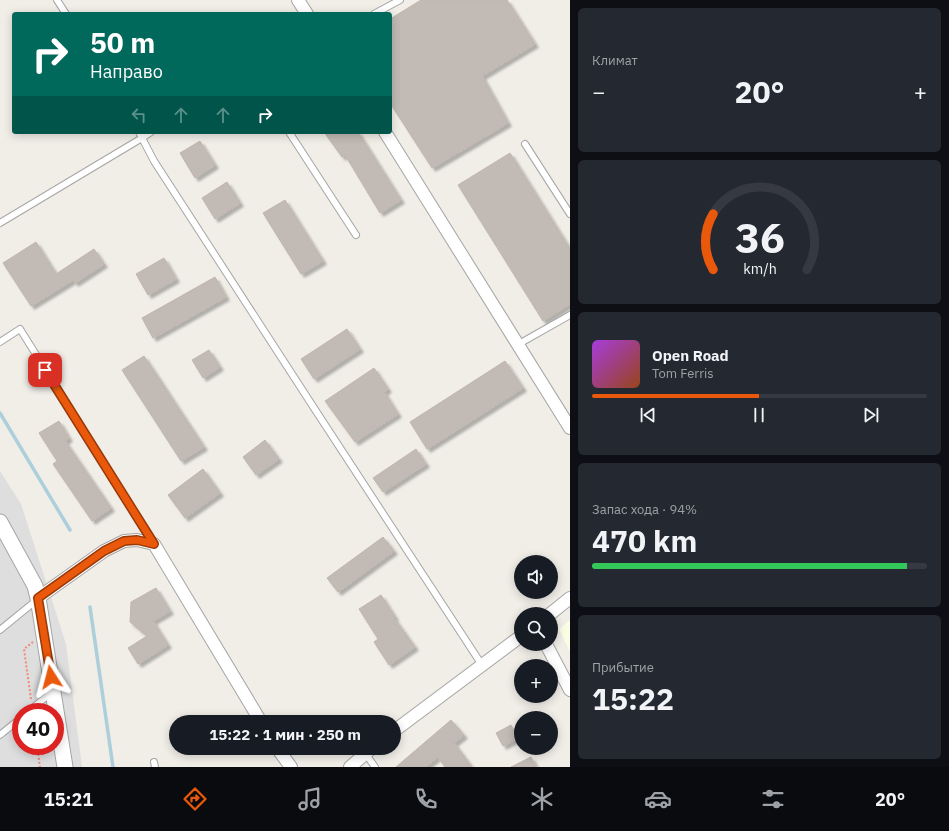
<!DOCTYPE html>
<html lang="ru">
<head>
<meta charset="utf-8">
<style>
  :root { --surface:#171b24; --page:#242831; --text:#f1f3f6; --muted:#9ea1a6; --line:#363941; --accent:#ea580c }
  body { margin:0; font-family:"IBM Plex Sans",sans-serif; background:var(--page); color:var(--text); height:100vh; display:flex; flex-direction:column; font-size:15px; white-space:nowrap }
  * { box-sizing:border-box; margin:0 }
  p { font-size:13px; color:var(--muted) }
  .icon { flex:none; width:22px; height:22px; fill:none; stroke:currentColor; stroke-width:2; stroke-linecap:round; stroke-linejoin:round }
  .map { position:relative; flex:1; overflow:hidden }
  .drawer { display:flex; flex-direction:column; gap:8px; padding:8px; background:#0d0f14; width:379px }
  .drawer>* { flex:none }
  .top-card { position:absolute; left:12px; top:12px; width:380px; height:122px; border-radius:4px; box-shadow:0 2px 10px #0003; background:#00695c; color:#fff; overflow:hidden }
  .fabs { position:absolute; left:514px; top:555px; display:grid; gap:8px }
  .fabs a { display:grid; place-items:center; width:44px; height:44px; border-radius:50%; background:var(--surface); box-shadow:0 2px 10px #0003; font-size:20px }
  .speed { position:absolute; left:12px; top:703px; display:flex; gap:8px; font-size:20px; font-weight:700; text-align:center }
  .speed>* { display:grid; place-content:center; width:52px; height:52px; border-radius:50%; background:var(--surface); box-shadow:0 2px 10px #0003; line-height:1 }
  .speed .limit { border:6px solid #d22; background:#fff; color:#111 }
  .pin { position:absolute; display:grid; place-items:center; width:34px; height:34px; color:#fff; margin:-17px; border-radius:8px; box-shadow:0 2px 6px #0006 }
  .me { position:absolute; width:44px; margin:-22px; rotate:351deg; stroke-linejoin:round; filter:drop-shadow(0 0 3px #0008) }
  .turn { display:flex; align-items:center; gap:14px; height:84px; padding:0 12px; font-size:18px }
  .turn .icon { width:52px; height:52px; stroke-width:2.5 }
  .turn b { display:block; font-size:28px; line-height:34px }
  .lanes { display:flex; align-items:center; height:38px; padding:0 12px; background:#0003; justify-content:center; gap:20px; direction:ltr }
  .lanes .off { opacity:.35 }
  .big { font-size:30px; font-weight:700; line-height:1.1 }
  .drawer .widget { flex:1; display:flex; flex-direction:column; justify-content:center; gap:6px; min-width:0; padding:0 14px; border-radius:6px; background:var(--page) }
  .drawer .dial { align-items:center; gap:0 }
  .dial svg { height:104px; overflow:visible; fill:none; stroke:var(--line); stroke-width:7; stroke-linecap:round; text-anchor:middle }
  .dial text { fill:var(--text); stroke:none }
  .song { display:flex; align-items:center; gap:12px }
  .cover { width:48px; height:48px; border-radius:6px; background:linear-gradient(135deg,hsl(280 70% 55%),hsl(20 70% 35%)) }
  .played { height:4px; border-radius:2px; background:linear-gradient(90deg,var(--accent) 50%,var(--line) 50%) }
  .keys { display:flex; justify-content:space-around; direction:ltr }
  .heat { display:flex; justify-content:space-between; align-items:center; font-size:22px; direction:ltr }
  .charge { height:6px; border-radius:3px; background:linear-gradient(90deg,#34c759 94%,var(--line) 0) }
  .trip { position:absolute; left:169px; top:715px; width:232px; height:40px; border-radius:20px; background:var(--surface); box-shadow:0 2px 10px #0003; font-weight:700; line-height:40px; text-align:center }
  .tab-bar { display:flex; height:64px; justify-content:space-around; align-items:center; background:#090b0e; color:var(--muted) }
  .tab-bar .icon { width:28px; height:28px }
  .tab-bar .active { color:var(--accent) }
  .tab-bar b { font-size:18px; color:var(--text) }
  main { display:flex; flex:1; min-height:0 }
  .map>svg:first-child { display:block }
  .residential { fill:#dfdede; fill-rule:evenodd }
  .education { fill:#fcfde5 }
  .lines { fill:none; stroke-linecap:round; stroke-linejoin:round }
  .stream { stroke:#accfdb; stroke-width:3.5 }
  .building { fill:#c1bab5; stroke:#c1b6ab; filter:url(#shadow) }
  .service-casing { stroke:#a5a5a5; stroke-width:8 }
  .minor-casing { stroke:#a5a5a5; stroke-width:14 }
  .tertiary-casing { stroke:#a5a5a5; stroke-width:17 }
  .path { stroke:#f0897a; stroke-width:2; stroke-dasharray:2 2; stroke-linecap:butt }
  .service { stroke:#fff; stroke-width:6 }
  .minor { stroke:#fff; stroke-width:12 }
  .tertiary { stroke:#fff; stroke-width:15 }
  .route-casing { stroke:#983908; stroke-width:10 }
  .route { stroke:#ea580c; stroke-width:7 }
</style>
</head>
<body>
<main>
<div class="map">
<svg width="570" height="767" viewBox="0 0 570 767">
  <defs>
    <filter id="shadow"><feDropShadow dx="3.5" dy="3.5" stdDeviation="1" flood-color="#0004"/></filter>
  </defs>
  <rect width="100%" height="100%" fill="#f1eee8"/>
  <path class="residential" d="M0,471l21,33 45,140 16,123h-82zM21,712h34v34h-34z"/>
  <polygon class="education" points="570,620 570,652 559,629"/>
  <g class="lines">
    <g class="stream">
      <polyline points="0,413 70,530"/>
      <polyline points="90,607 113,767"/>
    </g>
  </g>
  <g class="building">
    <polygon points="421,0 507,0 535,44 482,76 508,123 432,168 390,103 390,19"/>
    <polygon points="324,132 358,132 401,200 380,213 345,155 342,157"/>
    <polygon points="200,141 215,165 195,178 180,153"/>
    <polygon points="510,153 570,249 570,304 543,321 458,185"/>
    <polygon points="227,182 240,203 215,219 202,198"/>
    <polygon points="285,200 323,261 301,274 263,213"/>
    <polygon points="36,242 56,274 94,249 104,264 75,283 73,280 31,306 3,263"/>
    <polygon points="164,258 176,279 148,295 136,274"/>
    <polygon points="215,277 226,297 153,338 142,318"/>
    <polygon points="347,329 360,349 314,379 301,359"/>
    <polygon points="209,350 220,367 203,378 192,360"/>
    <polygon points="144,356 204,447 181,461 122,370"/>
    <polygon points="505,361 523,388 427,449 410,422"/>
    <polygon points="374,368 388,389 384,392 398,414 355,442 325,401"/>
    <polygon points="59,421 69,438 65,441 111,508 92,521 53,464 57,461 39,433"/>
    <polygon points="265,440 279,459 256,475 243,457"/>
    <polygon points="416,449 426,464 383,492 373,478"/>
    <polygon points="203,469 220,493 185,518 168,495"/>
    <polygon points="383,537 394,551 338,592 327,578"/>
    <polygon points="156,588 170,611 153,621 168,645 138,664 128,648 147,636 130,622 131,602"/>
    <polygon points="381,595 395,617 394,618 415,647 389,665 374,642 378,639 359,609"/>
    <polygon points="451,720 464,735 454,743 472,767 445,767 438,757 425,767 396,767"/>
    <polygon points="511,725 518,738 503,746 496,733"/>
    <polygon points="531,757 536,767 511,767"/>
  </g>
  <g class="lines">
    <g class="service-casing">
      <g id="service">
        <polyline points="57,0 66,14"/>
        <polyline points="374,14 400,0"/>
        <polyline points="139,132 142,138 151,132"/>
        <polyline points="289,132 356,235"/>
        <polyline points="525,144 570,214"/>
        <polyline points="0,223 142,138 154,161 314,408 482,665"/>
        <polyline points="0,342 20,329 154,543"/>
        <polyline points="517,345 570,315"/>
        <polyline points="0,630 38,599"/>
        <polyline points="28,712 52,692"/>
        <polyline points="0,735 21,718"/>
        <polyline points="365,753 375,767"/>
        <polyline points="154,762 155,767"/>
      </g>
    </g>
    <g class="minor-casing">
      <g id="minor">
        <polyline points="298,0 307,14"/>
        <polyline points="385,132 570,428"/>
        <polyline points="38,598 104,551 124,541 137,540 154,544 261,722"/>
        <polyline points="550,614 570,598"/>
        <polyline points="546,644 570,690"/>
        <polyline points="394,731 521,636"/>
        <polyline points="277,748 291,767"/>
        <polyline points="350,767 372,748"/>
      </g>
    </g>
    <g class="tertiary-casing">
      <polyline id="tertiary" points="0,522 35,586 38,598 65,767"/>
    </g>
    <g class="path">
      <polyline points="31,699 24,649 33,642"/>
      <polyline points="37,746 40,767"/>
    </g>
    <use href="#service" class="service"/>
    <use href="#minor" class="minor"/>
    <use href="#tertiary" class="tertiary"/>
  </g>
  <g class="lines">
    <g class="route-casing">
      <polyline id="route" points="45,370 154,544 137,540 124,541 104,551 38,598 51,677"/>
    </g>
    <use href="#route" class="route"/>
  </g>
</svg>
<div class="fabs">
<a><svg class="icon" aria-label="sound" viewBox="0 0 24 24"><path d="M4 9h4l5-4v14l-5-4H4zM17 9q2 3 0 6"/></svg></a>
<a><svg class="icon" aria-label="search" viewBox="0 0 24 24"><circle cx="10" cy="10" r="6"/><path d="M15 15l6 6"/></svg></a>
<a>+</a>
<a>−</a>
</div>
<div class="speed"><div class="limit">40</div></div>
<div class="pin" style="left:45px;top:370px;background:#d93025"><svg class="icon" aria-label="arrive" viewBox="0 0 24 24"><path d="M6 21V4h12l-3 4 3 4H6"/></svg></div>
<svg class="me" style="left:51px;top:677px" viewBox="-20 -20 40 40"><path d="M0-17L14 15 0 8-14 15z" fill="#ea580c" stroke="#fff" stroke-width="4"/></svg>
<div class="trip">15:22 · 1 мин · 250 m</div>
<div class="top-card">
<div class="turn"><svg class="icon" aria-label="right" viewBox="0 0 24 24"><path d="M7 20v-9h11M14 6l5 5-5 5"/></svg><div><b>50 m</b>Направо</div></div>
<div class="lanes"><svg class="icon off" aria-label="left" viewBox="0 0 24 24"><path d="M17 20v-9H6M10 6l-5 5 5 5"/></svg><svg class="icon off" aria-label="ahead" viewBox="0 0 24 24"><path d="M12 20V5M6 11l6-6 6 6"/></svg><svg class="icon off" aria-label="ahead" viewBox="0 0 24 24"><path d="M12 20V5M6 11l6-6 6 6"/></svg><svg class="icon" aria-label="right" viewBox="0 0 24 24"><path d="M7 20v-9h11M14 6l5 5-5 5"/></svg></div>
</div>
</div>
<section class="drawer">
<div class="widget"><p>Климат</p>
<div class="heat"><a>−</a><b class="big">20°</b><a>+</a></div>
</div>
<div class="widget dial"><svg viewBox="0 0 100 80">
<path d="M14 69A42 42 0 1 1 86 69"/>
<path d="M14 69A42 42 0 0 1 14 26" stroke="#ea580c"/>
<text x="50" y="56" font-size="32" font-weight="700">36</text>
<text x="50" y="72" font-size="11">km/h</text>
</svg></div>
<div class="widget">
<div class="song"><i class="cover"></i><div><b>Open Road</b><p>Tom Ferris</p></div></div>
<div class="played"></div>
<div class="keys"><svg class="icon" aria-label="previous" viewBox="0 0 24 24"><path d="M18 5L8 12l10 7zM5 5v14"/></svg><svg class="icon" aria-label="pause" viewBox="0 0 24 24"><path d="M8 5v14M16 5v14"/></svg><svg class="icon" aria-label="next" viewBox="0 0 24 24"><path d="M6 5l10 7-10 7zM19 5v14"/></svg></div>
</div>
<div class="widget"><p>Запас хода · 94%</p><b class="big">470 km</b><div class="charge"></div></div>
<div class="widget"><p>Прибытие</p><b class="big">15:22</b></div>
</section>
</main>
<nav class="tab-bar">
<b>15:21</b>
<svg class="icon active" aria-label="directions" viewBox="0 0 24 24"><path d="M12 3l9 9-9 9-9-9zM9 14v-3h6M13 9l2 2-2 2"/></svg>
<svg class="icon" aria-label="music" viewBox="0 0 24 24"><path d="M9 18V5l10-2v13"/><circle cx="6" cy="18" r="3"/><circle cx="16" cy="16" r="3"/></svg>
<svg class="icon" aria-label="phone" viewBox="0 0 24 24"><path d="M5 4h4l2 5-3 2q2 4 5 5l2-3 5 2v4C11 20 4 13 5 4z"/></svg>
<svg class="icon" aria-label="climate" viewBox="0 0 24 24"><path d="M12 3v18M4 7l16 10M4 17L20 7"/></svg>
<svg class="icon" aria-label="car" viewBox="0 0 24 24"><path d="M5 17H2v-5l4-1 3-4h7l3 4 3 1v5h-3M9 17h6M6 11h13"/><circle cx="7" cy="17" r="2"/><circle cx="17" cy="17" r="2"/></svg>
<svg class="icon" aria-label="filters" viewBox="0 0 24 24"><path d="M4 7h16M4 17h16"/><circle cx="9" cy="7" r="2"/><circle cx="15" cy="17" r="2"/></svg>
<b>20°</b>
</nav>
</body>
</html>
